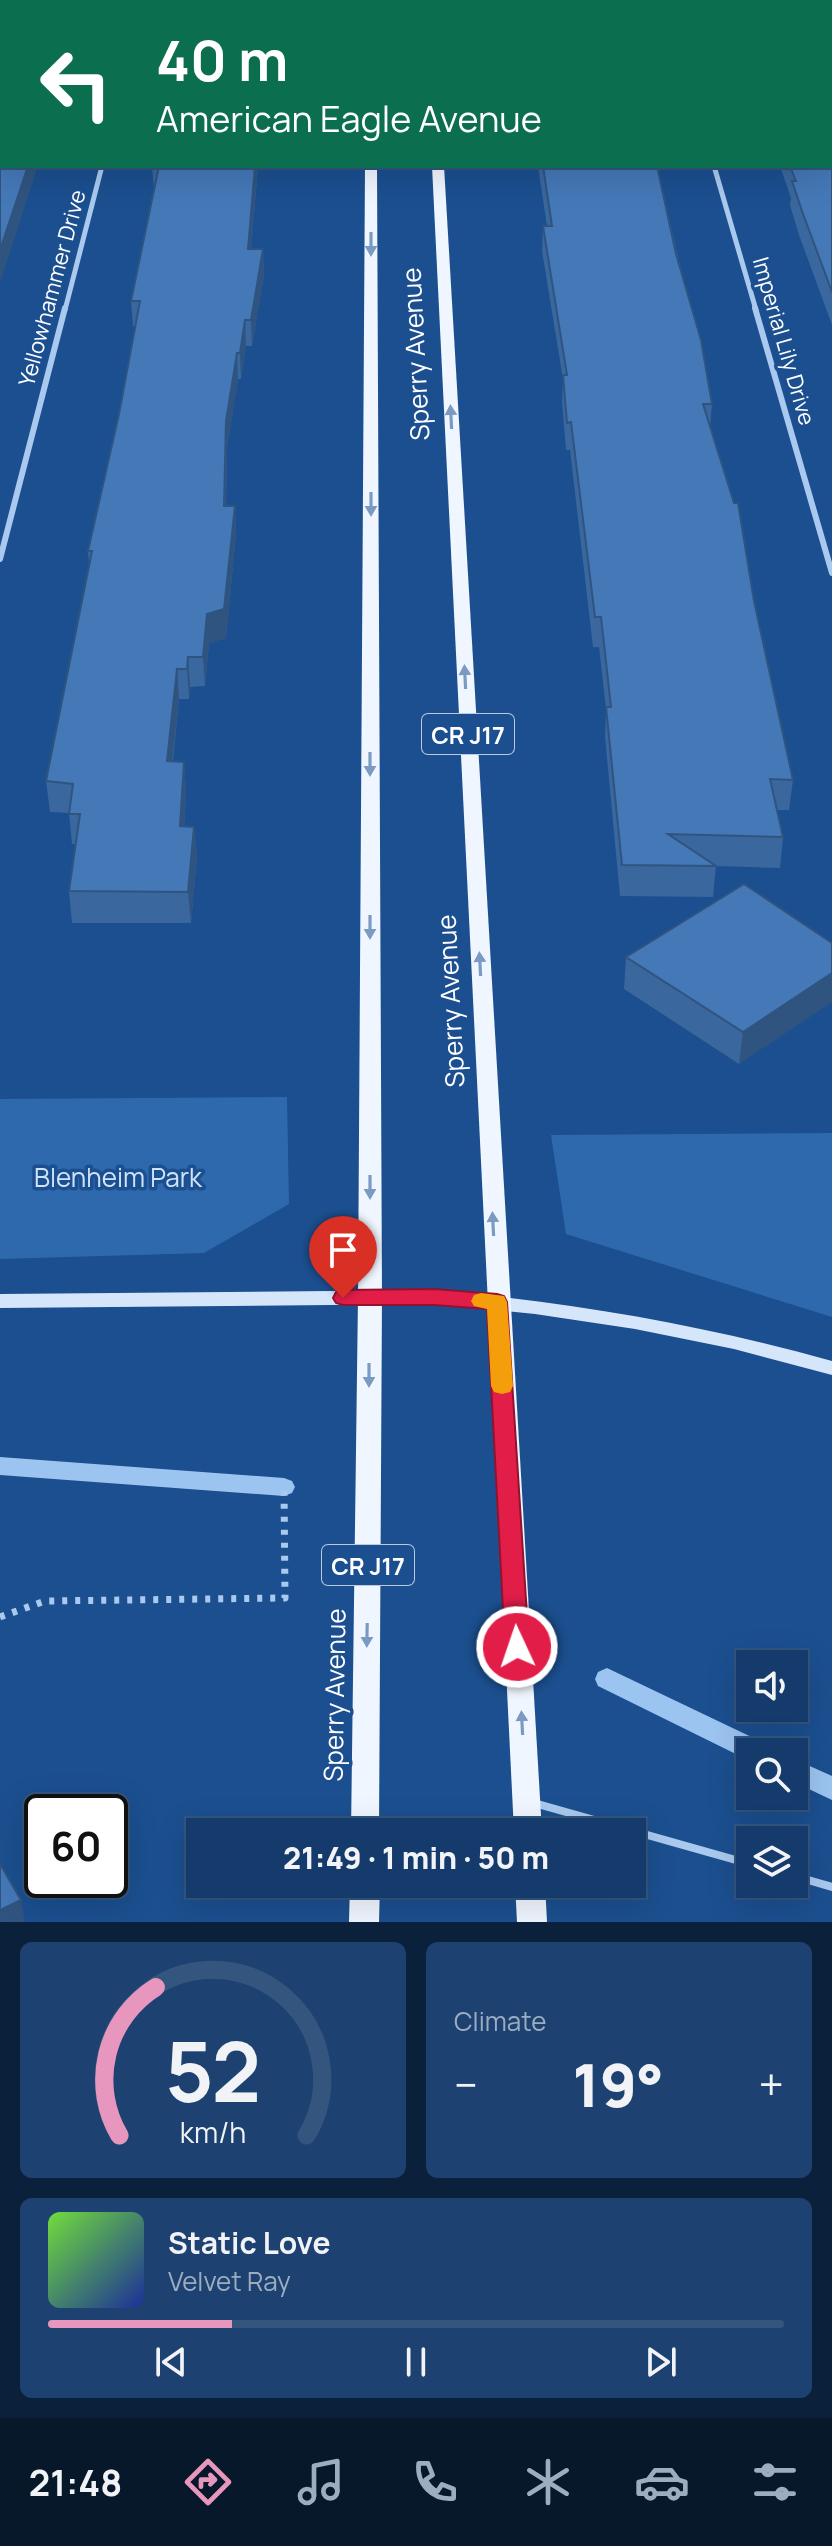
<!DOCTYPE html>
<html lang="en">
<head>
<meta charset="utf-8">
<style>
  :root { --surface:#143b6b; --page:#1d4271; --text:#f1f3f6; --muted:#9dadc1; --line:#33557e; --accent:#e797bd }
  body { margin:0; font-family:Manrope,sans-serif; background:var(--page); color:var(--text); height:100vh; display:flex; flex-direction:column; font-size:30px; white-space:nowrap }
  * { box-sizing:border-box; margin:0 }
  p { font-size:26px; color:var(--muted) }
  .icon { flex:none; width:44px; height:44px; fill:none; stroke:currentColor; stroke-width:2; stroke-linecap:round; stroke-linejoin:round }
  .map { position:relative; height:1922px; overflow:hidden }
  .panel { display:flex; flex-direction:column; gap:20px; padding:20px; background:#0b203b; flex:1 }
  .panel>* { flex:none }
  .guide { position:absolute; left:0px; top:0px; width:832px; height:168px; box-shadow:0 8px 32px #0002,0 0 0 2px var(--line); background:#0b6e4f; color:#fff; overflow:hidden }
  .fabs { position:absolute; left:736px; top:1650px; display:grid; gap:16px }
  .fabs a { display:grid; place-items:center; width:72px; height:72px; border-radius:0px; background:var(--surface); box-shadow:0 8px 32px #0002,0 0 0 2px var(--line); font-size:40px }
  .speed { position:absolute; left:24px; top:1794px; display:flex; gap:16px; font-size:40px; font-weight:700; text-align:center }
  .speed>* { display:grid; place-content:center; width:104px; height:104px; border-radius:50%; background:var(--surface); box-shadow:0 8px 32px #0002,0 0 0 2px var(--line); line-height:1 }
  .speed .limit { border:4px solid #111; border-radius:12px; background:#fff; color:#111 }
  .pin { position:absolute; display:grid; place-items:center; width:68px; height:68px; color:#fff; margin:-82px -34px; border-radius:50% 50% 50% 0; rotate:-45deg; box-shadow:0 0 8px #0007 }
  .pin .icon { rotate:45deg }
  .me { position:absolute; width:88px; margin:-44px; rotate:357deg; stroke-linejoin:round; filter:drop-shadow(0 0 6px #0008) }
  .turn { display:flex; align-items:center; gap:28px; height:168px; padding:0 24px; font-size:36px }
  .turn .icon { width:104px; height:104px; stroke-width:2.5 }
  .turn b { display:block; font-size:56px; line-height:68px }
  .big { font-size:60px; font-weight:800; line-height:1.1 }
  .panel .widget { flex:1; display:flex; flex-direction:column; justify-content:center; gap:12px; min-width:0; padding:0 28px; border-radius:12px; background:var(--page) }
  .panel .dial { align-items:center; gap:0 }
  .dial svg { height:208px; overflow:visible; fill:none; stroke:var(--line); stroke-width:7; stroke-linecap:round; text-anchor:middle }
  .dial text { fill:var(--text); stroke:none }
  .song { display:flex; align-items:center; gap:24px }
  .cover { width:96px; height:96px; border-radius:12px; background:linear-gradient(135deg,hsl(100 70% 55%),hsl(230 70% 35%)) }
  .played { height:8px; border-radius:4px; background:linear-gradient(90deg,var(--accent) 25%,var(--line) 25%) }
  .keys { display:flex; justify-content:space-around; direction:ltr }
  .heat { display:flex; justify-content:space-between; align-items:center; font-size:44px; direction:ltr }
  .panel .tiles { flex:1; display:grid; gap:20px; grid-template-columns:1fr 1fr }
  .widget:last-child { grid-column:span 2 }
  .trip { position:absolute; left:186px; top:1818px; width:460px; height:80px; border-radius:0px; background:var(--surface); box-shadow:0 8px 32px #0002,0 0 0 2px var(--line); font-weight:800; line-height:80px; text-align:center }
  .tabs { display:flex; height:128px; justify-content:space-around; align-items:center; background:#08182b; color:var(--muted) }
  .tabs .icon { width:56px; height:56px }
  .tabs .on { color:var(--accent) }
  .tabs b { font-size:36px; color:var(--text) }
  .map>svg:first-child { display:block }
  .green { fill:#2e69ad }
  .lines { fill:none; stroke-linecap:round; stroke-linejoin:round }
  .stream { fill:#9cc4f0; fill-rule:evenodd }
  .path { stroke:#a9c9ee; stroke-width:7; stroke-dasharray:5 8; stroke-linecap:butt }
  .lane { stroke:#a9c9ee; stroke-width:8 }
  .street-far1 { stroke:#a9c9ee; stroke-width:5 }
  .street { stroke:#a9c9ee; stroke-width:6 }
  .secondary { fill:#d6e6fa; fill-rule:evenodd }
  .primary { fill:#f0f6ff; fill-rule:evenodd }
  .wall { fill:#3a679d }
  .shaded-wall { fill:#305480 }
  .building { fill:#4478b7; stroke:#305480; stroke-width:2 }
  .oneway { fill:#7b9ac1 }
  .route { fill:#e11d48; stroke:#92132f; stroke-width:2 }
  .slow { fill:#f59e0b }
  .labels { text-anchor:middle; dominant-baseline:central; stroke-width:7; stroke-linejoin:round; paint-order:stroke }
  .far-street-label { font-size:22px; fill:#fff; stroke:#1b4f8f }
  .shield { fill:#1b4f8f; stroke:#bbcadd; stroke-width:2 }
  .shield-label { font-size:24px; font-weight:bold; fill:#fff }
  .street-label { font-size:26px; fill:#fff; stroke:#1b4f8f }
  .park-label { font-size:26px; fill:#cfe3fa; stroke:#1b4f8f }
</style>
</head>
<body>
<div class="map">
<svg width="832" height="1922" viewBox="0 0 832 1922">
  <rect width="100%" height="100%" fill="#1b4f8f"/>
  <g class="green">
    <polygon points="287,1097 289,1204 204,1253 0,1259 0,1099"/>
    <polygon points="832,1133 832,1317 566,1234 551,1135"/>
  </g>
  <g class="lines">
    <g class="stream">
      <polygon points="0,1457 284,1478 292,1481 295,1487 292,1493 284,1496 0,1475"/>
      <polygon points="607,1668 766,1744 770,1752 750,1752 748,1760 598,1686 595,1679 598,1672"/>
      <polygon points="794,1759 832,1776 832,1800 794,1782"/>
    </g>
    <polyline class="path" points="0,1617 45,1601 285,1598 284,1487"/>
    <g class="lane">
      <polyline points="534,1803 750,1864"/>
      <polyline points="794,1876 832,1887"/>
    </g>
    <g class="street-far1">
      <polyline points="714,166 756,310"/>
      <polyline points="65,310 102,166"/>
    </g>
    <g class="street">
      <polyline points="755,308 832,573"/>
      <polyline points="0,559 65,308"/>
    </g>
    <path class="secondary" d="M434,1290c135,12 267,34 398,71v14l-98,-26 -99,-20 -100,-15 -101,-10 -434,4v-14z"/>
    <g class="primary">
      <rect x="366" y="0" width="10" height="2"/>
      <rect x="424" y="0" width="10" height="2"/>
      <polygon points="365,166 377,166 382,1297 379,1832 351,1832 358,1297"/>
      <polygon points="432,166 444,166 542,1832 514,1832"/>
      <polygon points="350,1884 380,1884 379,1922 349,1922"/>
      <polygon points="515,1884 545,1884 547,1922 517,1922"/>
    </g>
  </g>
  <g class="wall">
    <polygon points="756,0 832,0 832,325 799,235 790,205 791,198 780,166 830,166"/>
    <polygon points="152,166 258,166 251,249 263,249 264,274 252,346 246,346 241,379 238,379 227,448 226,506 235,506 236,534 226,638 209,643 205,686 190,687 189,699 179,699 173,761 184,762 186,792 184,826 194,827 197,857 191,923 72,923 69,891 75,844 72,844 69,813 50,812 46,781 89,563 88,551 119,414 135,326 133,326 131,301 154,189"/>
    <polygon points="538,166 657,166 712,404 710,428 754,601 793,780 789,810 777,810 783,837 780,868 716,866 713,897 620,896 605,737 606,709 599,647 593,647 570,450 566,450 562,402 563,379 542,251 543,226 547,226"/>
    <polygon points="832,943 739,1064 624,989 626,957"/>
  </g>
  <g class="shaded-wall">
    <polygon points="28,166 38,166 0,283 0,250"/>
    <polygon points="255,166 258,166 249,274 248,249"/>
    <polygon points="263,249 264,274 252,346 251,320"/>
    <polygon points="245,320 246,346 241,379 240,353"/>
    <polygon points="237,353 238,379 227,448 225,534 224,506 226,421"/>
    <polygon points="235,506 236,534 226,638 209,643 205,686 203,657 207,614"/>
    <polygon points="188,657 190,687 189,699 187,669"/>
    <polygon points="177,669 179,699 169,791 167,761"/>
    <polygon points="184,762 186,792 182,857 180,826"/>
    <polygon points="194,827 197,857 191,923 188,892"/>
    <polygon points="832,973 832,1002 739,1064 743,1032"/>
    <polygon points="21,1900 25,1922 0,1922 0,1910"/>
  </g>
  <g class="building">
    <polygon points="0,0 74,0 73,2 2,2 2,166 28,166 0,250"/>
    <rect x="189" y="0" width="94" height="2"/>
    <polygon points="511,0 586,0 587,2 511,2"/>
    <polygon points="765,0 832,0 832,292 802,211 792,181 796,181 790,166 830,166 830,2 746,1 766,1"/>
    <polygon points="159,166 255,166 248,249 263,249 251,320 245,320 240,353 237,353 226,421 224,506 235,506 224,609 207,614 203,657 188,657 187,669 177,669 167,761 184,762 180,826 194,827 188,892 69,891 80,814 69,814 73,784 46,781 92,551 88,551 119,414 140,301 131,301"/>
    <polygon points="543,166 657,166 676,254 701,340 712,404 703,404 734,503 738,503 754,601 793,780 770,779 783,837 668,834 716,866 622,865 606,707 611,707 601,617 595,617 571,422 567,423 563,375 567,375 543,226 552,226"/>
    <polygon points="744,884 832,943 832,973 743,1032 626,957"/>
    <polygon points="0,1864 21,1900 0,1910"/>
  </g>
  <defs><path id="oneway-solid" d="M-6-.8H1V-3.2L6.5 0L1 3.2V.8H-6Z" transform="scale(2)"/></defs>
  <g class="oneway">
    <use href="#oneway-solid" transform="translate(371 244) rotate(90)"/>
    <use href="#oneway-solid" transform="translate(451 417) rotate(-93)"/>
    <use href="#oneway-solid" transform="translate(371 504) rotate(90)"/>
    <use href="#oneway-solid" transform="translate(465 677) rotate(-93)"/>
    <use href="#oneway-solid" transform="translate(370 764) rotate(90)"/>
    <use href="#oneway-solid" transform="translate(370 927) rotate(90)"/>
    <use href="#oneway-solid" transform="translate(480 964) rotate(-93)"/>
    <use href="#oneway-solid" transform="translate(370 1187) rotate(90)"/>
    <use href="#oneway-solid" transform="translate(493 1224) rotate(-93)"/>
    <use href="#oneway-solid" transform="translate(369 1375) rotate(90)"/>
    <use href="#oneway-solid" transform="translate(367 1635) rotate(91)"/>
    <use href="#oneway-solid" transform="translate(522 1723) rotate(-93)"/>
  </g>
  <polygon class="route" points="434,1289 497,1294 504,1296 507,1302 529,1647 526,1654 517,1657 508,1654 505,1647 487,1309 434,1305 343,1305 336,1303 333,1298 336,1292 343,1290"/>
  <polygon class="slow" points="481,1293 504,1296 507,1302 513,1386 510,1392 502,1394 494,1392 491,1386 487,1309 474,1306 471,1301 474,1295"/>
  <g class="labels">
    <g class="far-street-label">
      <text transform="translate(52 288) rotate(-75)">Yellowhammer Drive</text>
      <text transform="translate(784 341) rotate(74)">Imperial Lily Drive</text>
    </g>
    <g class="shield">
      <rect x="422" y="714" width="92" height="40" rx="6"/>
      <rect x="322" y="1545" width="92" height="40" rx="6"/>
    </g>
    <g class="shield-label">
      <text x="468" y="734">CR J17</text>
      <text x="368" y="1565">CR J17</text>
    </g>
    <g class="street-label">
      <text transform="translate(415 354) rotate(-93)">Sperry Avenue</text>
      <text transform="translate(450 1001) rotate(-93)">Sperry Avenue</text>
      <text transform="translate(334 1695) rotate(-89)">Sperry Avenue</text>
    </g>
    <g class="park-label">
      <text x="118" y="1177">Blenheim Park</text>
    </g>
  </g>
</svg>
<div class="fabs">
<a><svg class="icon" aria-label="sound" viewBox="0 0 24 24"><path d="M4 9h4l5-4v14l-5-4H4zM17 9q2 3 0 6"/></svg></a>
<a><svg class="icon" aria-label="search" viewBox="0 0 24 24"><circle cx="10" cy="10" r="6"/><path d="M15 15l6 6"/></svg></a>
<a><svg class="icon" aria-label="layers" viewBox="0 0 24 24"><path d="M12 4l9 5-9 5-9-5zM3 14l9 5 9-5"/></svg></a>
</div>
<div class="speed"><div class="limit">60</div></div>
<div class="pin" style="left:343px;top:1298px;background:#d93025"><svg class="icon" aria-label="arrive" viewBox="0 0 24 24"><path d="M6 21V4h12l-3 4 3 4H6"/></svg></div>
<svg class="me" style="left:517px;top:1647px" viewBox="-20 -20 40 40"><circle r="17" fill="#e11d48" stroke="#fff" stroke-width="3"/><path d="M0-11L8 9 0 5-8 9z" fill="#fff"/></svg>
<div class="trip">21:49 · 1 min · 50 m</div>
<div class="guide">
<div class="turn"><svg class="icon" aria-label="left" viewBox="0 0 24 24"><path d="M17 20v-9H6M10 6l-5 5 5 5"/></svg><div><b>40 m</b>American Eagle Avenue</div></div>
</div>
</div>
<section class="panel">
<div class="tiles">
<div class="widget dial"><svg viewBox="0 0 100 80">
<path d="M14 69A42 42 0 1 1 86 69"/>
<path d="M14 69A42 42 0 0 1 28 12" stroke="#e797bd"/>
<text x="50" y="56" font-size="32" font-weight="700">52</text>
<text x="50" y="72" font-size="11">km/h</text>
</svg></div>
<div class="widget"><p>Climate</p>
<div class="heat"><a>−</a><b class="big">19°</b><a>+</a></div>
</div>
<div class="widget">
<div class="song"><i class="cover"></i><div><b>Static Love</b><p>Velvet Ray</p></div></div>
<div class="played"></div>
<div class="keys"><svg class="icon" aria-label="previous" viewBox="0 0 24 24"><path d="M18 5L8 12l10 7zM5 5v14"/></svg><svg class="icon" aria-label="pause" viewBox="0 0 24 24"><path d="M8 5v14M16 5v14"/></svg><svg class="icon" aria-label="next" viewBox="0 0 24 24"><path d="M6 5l10 7-10 7zM19 5v14"/></svg></div>
</div>
</div>
</section>
<nav class="tabs">
<b>21:48</b>
<svg class="icon on" aria-label="directions" viewBox="0 0 24 24"><path d="M12 3l9 9-9 9-9-9zM9 14v-3h6M13 9l2 2-2 2"/></svg>
<svg class="icon" aria-label="music" viewBox="0 0 24 24"><path d="M9 18V5l10-2v13"/><circle cx="6" cy="18" r="3"/><circle cx="16" cy="16" r="3"/></svg>
<svg class="icon" aria-label="phone" viewBox="0 0 24 24"><path d="M5 4h4l2 5-3 2q2 4 5 5l2-3 5 2v4C11 20 4 13 5 4z"/></svg>
<svg class="icon" aria-label="climate" viewBox="0 0 24 24"><path d="M12 3v18M4 7l16 10M4 17L20 7"/></svg>
<svg class="icon" aria-label="car" viewBox="0 0 24 24"><path d="M5 17H2v-5l4-1 3-4h7l3 4 3 1v5h-3M9 17h6M6 11h13"/><circle cx="7" cy="17" r="2"/><circle cx="17" cy="17" r="2"/></svg>
<svg class="icon" aria-label="filters" viewBox="0 0 24 24"><path d="M4 7h16M4 17h16"/><circle cx="9" cy="7" r="2"/><circle cx="15" cy="17" r="2"/></svg>
</nav>
</body>
</html>
